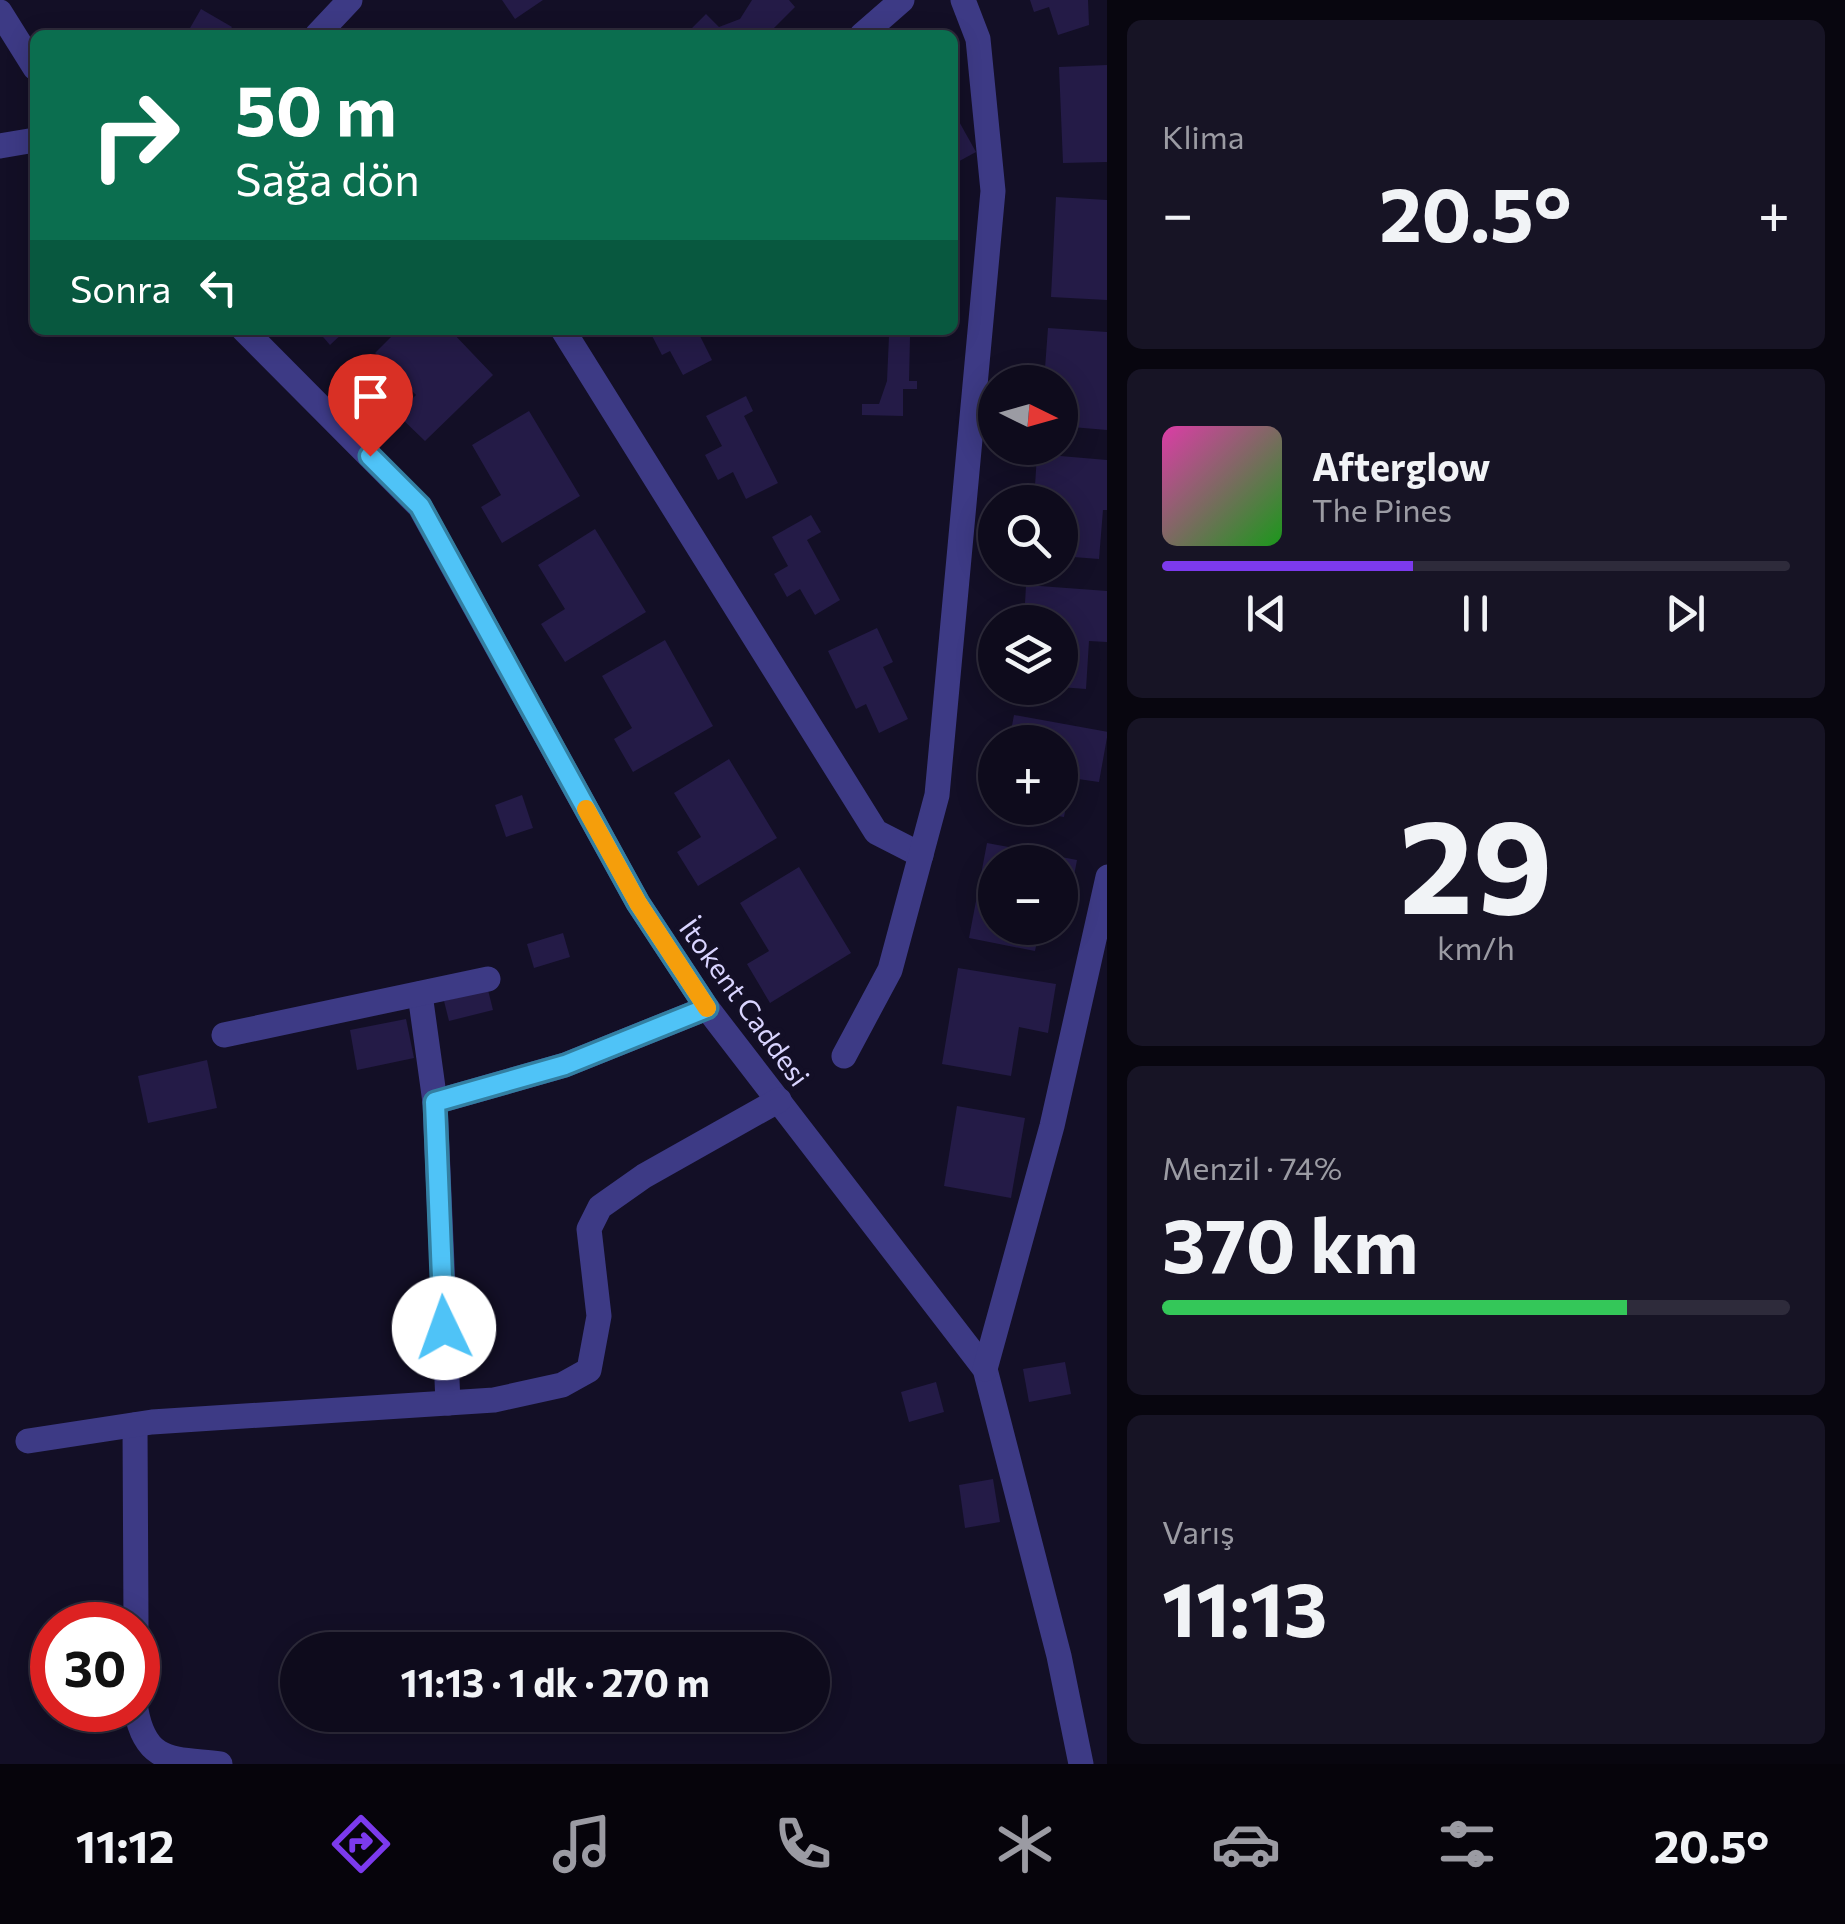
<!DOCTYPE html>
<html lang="tr">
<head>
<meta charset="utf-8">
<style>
  :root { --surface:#0e0b1c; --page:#171425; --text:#f1f3f6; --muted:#9b9ba3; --line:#2e2b3b; --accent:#7c3aed }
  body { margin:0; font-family:Commissioner,sans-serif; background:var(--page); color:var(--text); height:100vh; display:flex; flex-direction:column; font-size:38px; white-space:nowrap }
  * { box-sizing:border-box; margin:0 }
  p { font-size:32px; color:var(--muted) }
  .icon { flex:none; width:55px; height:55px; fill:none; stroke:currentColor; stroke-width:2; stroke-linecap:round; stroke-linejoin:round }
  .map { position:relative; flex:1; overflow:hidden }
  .sheet { display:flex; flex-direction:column; gap:20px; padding:20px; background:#08060f; width:738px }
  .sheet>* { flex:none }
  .guide { position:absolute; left:30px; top:30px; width:928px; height:305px; border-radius:15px; box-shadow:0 5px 25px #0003,0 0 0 2px var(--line); background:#0b6e4f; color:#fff; overflow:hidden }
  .needle { width:65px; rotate:95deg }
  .buttons { position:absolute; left:978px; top:365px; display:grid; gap:20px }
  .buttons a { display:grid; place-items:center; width:100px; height:100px; border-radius:50%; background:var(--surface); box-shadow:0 5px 25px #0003,0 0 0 2px var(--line); font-size:50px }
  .speed { position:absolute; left:30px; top:1602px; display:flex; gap:20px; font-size:50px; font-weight:700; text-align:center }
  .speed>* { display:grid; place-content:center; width:130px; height:130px; border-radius:50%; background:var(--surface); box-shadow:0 5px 25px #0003,0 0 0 2px var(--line); line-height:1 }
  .speed .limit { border:15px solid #d22; background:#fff; color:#111 }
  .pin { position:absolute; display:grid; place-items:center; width:85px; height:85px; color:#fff; margin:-102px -42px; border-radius:50% 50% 50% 0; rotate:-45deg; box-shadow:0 0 10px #0007 }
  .pin .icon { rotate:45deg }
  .me { position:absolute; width:110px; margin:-55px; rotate:357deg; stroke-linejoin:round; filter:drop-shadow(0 0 8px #0008) }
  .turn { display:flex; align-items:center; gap:35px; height:210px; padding:0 40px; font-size:45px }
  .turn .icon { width:130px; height:130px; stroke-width:2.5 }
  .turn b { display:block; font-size:70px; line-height:85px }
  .then { display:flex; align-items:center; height:95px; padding:0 40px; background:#0003; gap:20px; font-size:38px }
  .big { font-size:75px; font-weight:700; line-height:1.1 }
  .sheet .tile { flex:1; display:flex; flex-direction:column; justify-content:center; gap:15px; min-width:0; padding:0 35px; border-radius:15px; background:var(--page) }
  .sheet .dial { align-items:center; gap:0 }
  .dial b { font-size:130px; line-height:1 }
  .song { display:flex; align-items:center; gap:30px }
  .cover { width:120px; height:120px; border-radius:15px; background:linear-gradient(135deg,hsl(320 70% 55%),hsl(120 70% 35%)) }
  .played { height:10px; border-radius:5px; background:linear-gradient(90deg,var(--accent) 40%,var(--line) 40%) }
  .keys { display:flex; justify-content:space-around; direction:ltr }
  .heat { display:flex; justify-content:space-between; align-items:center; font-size:55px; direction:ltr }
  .charge { height:15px; border-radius:8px; background:linear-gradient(90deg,#34c759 74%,var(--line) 0) }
  .trip { position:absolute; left:280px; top:1632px; width:550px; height:100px; border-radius:50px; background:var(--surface); box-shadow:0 5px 25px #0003,0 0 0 2px var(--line); font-weight:700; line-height:100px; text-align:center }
  .tabs { display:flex; height:160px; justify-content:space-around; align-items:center; background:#06040b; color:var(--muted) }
  .tabs .icon { width:70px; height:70px }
  .tabs .active { color:var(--accent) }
  .tabs b { font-size:45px; color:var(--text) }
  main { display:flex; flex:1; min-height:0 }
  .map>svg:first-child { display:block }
  .building { fill:#241b47 }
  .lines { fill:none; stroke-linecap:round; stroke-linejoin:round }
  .minor { stroke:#3d3a85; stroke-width:25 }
  .route-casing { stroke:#337fa1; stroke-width:25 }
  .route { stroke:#4fc3f7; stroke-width:18 }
  .slow { stroke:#f59e0b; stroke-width:18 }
  .labels { text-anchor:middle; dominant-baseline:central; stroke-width:10; stroke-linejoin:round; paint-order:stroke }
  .street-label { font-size:28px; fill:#d9d4ff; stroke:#130f26 }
</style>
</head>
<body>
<main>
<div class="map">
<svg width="1108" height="1764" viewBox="0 0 1108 1764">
  <rect width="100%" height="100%" fill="#130f26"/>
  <g class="building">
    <polygon points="502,0 543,0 515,19"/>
    <polygon points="752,0 789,0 795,7 767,35 698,35 692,28 706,14 719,27 740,19"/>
    <polygon points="1030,0 1088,0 1089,25 1058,35 1049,7 1034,12"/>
    <polygon points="201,9 232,27 227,35 186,35"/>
    <polygon points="1108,65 1108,162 1063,163 1059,67"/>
    <polygon points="952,109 976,152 952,165"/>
    <polygon points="1056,197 1108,200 1108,300 1051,297"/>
    <polygon points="1048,328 1108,332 1108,430 1060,426 1060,382 1044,382"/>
    <polygon points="317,330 346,330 330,345"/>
    <polygon points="398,330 450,330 493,375 425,441 397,414 416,395 375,353"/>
    <polygon points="649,330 697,330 712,360 683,375 670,351 662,355"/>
    <polygon points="889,336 910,337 909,381 917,381 917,389 903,389 903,416 862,415 862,404 879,404 887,381"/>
    <polygon points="746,396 753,411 744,416 778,483 746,499 733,472 718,480 705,455 722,446 706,416"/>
    <polygon points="529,411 580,496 502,543 481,507 501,495 472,445"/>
    <polygon points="1037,454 1108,460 1108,510 1103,510 1099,559 1060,556 1060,502 1034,502"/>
    <polygon points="811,515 821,532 807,540 840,600 815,615 800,589 787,597 774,574 788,566 772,537"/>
    <polygon points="595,529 646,612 565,662 541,624 565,609 538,565"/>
    <polygon points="1026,585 1108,591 1108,642 1089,641 1086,689 1060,687 1060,622 1024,622"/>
    <polygon points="877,628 893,662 883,667 908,719 879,733 866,704 856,709 828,651"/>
    <polygon points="665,640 713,726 633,772 614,739 632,728 602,676"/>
    <polygon points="1014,715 1108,732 1099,782 1071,778 1064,817 1022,810 1023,808 1060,808 1060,742 1009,742"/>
    <polygon points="729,759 777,838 698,886 677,852 701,837 674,793"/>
    <polygon points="522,795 533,828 506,837 495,805"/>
    <polygon points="987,843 1077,860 1069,902 1060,900 1060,862 995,862 995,928 1040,928 1035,951 969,938"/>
    <polygon points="799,867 851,953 770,1003 747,964 769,951 740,903"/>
    <polygon points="563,933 570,957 534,968 527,944"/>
    <polygon points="958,968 1056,984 1048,1033 1019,1027 1011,1076 942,1064"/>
    <polygon points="488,990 493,1010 449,1021 444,1001"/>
    <polygon points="406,1019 414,1058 357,1070 350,1030"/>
    <polygon points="207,1060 217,1108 148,1123 138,1076"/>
    <polygon points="957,1106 1025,1118 1011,1198 944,1186"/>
    <polygon points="1065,1362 1071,1394 1029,1402 1023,1369"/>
    <polygon points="936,1382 944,1412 909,1422 901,1392"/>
    <polygon points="993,1479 1000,1522 965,1528 959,1485"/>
  </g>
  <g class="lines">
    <g class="minor">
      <polyline points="0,12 35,68"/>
      <polyline points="317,35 350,0"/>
      <polyline points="862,35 902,0"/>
      <polyline points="0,146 35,140"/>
      <polyline points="244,330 420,507 638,903 707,1008 985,1369 1059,1656 1081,1764"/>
      <polyline points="563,330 876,832 921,855"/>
      <polyline points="420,994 435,1102 448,1403"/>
      <polyline points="224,1035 488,979"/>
      <polyline points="844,1056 890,970 937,795 993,191 978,39 963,0"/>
      <polyline points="435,1102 565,1065 707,1008"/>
      <polyline points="985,1369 1052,1126 1108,877"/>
      <polyline points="135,1425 136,1625"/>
      <polyline points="28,1441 152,1422 494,1400 562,1385 589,1370 599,1316 589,1229 600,1207 644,1176 779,1100"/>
      <path d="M136,1710c10,54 37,48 84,54"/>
    </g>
  </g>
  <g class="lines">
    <g class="route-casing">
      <polyline id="route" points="370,456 420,506 638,903 707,1008 565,1065 435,1102 444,1328"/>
    </g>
    <use href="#route" class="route"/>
    <polyline class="slow" points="586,809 638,903 707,1008"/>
  </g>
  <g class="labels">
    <g class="street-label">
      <text transform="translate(745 1002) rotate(54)">İtokent Caddesi</text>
    </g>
  </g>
</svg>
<div class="buttons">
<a><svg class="needle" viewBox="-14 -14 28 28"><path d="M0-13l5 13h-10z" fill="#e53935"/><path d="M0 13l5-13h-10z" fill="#9b9ba3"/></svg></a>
<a><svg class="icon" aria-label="search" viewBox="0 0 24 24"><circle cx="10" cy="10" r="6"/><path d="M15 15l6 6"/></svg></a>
<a><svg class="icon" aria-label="layers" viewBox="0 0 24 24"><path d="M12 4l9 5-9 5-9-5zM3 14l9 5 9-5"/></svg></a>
<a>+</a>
<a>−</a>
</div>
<div class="speed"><div class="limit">30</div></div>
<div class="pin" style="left:370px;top:456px;background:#d93025"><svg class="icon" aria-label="arrive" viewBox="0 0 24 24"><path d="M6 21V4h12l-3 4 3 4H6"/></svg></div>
<svg class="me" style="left:444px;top:1328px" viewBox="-20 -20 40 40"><circle r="19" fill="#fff"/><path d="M0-13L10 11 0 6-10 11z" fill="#4fc3f7"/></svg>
<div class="trip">11:13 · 1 dk · 270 m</div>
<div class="guide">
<div class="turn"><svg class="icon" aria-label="right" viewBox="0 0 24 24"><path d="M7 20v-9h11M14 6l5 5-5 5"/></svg><div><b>50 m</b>Sağa dön</div></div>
<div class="then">Sonra<svg class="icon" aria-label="left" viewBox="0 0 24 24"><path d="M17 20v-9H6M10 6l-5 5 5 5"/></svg></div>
</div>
</div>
<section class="sheet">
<div class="tile"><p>Klima</p>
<div class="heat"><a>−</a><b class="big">20.5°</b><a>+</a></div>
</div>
<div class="tile">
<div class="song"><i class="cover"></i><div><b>Afterglow</b><p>The Pines</p></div></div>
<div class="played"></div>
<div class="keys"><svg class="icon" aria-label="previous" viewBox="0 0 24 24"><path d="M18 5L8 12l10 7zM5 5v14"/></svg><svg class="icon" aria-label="pause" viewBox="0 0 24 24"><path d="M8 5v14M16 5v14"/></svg><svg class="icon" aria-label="next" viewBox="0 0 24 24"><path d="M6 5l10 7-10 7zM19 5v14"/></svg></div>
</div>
<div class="tile dial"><b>29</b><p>km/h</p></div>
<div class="tile"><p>Menzil · 74%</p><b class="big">370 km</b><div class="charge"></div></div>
<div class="tile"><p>Varış</p><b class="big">11:13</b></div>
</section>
</main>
<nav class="tabs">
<b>11:12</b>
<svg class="icon active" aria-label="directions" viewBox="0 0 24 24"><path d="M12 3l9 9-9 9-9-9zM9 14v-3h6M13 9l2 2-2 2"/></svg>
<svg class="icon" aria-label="music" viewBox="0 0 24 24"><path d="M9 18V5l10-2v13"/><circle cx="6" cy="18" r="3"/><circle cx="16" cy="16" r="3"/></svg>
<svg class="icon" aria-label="phone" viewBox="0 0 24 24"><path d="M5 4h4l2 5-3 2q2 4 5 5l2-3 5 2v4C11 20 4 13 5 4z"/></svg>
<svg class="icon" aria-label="climate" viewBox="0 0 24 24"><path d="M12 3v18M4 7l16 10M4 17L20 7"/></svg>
<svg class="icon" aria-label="car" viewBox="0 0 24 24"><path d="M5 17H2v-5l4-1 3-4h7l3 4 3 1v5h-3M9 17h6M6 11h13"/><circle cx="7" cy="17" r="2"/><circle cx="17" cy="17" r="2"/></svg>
<svg class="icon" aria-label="filters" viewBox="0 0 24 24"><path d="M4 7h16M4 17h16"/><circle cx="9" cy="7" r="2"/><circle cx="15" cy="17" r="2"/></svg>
<b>20.5°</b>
</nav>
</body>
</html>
